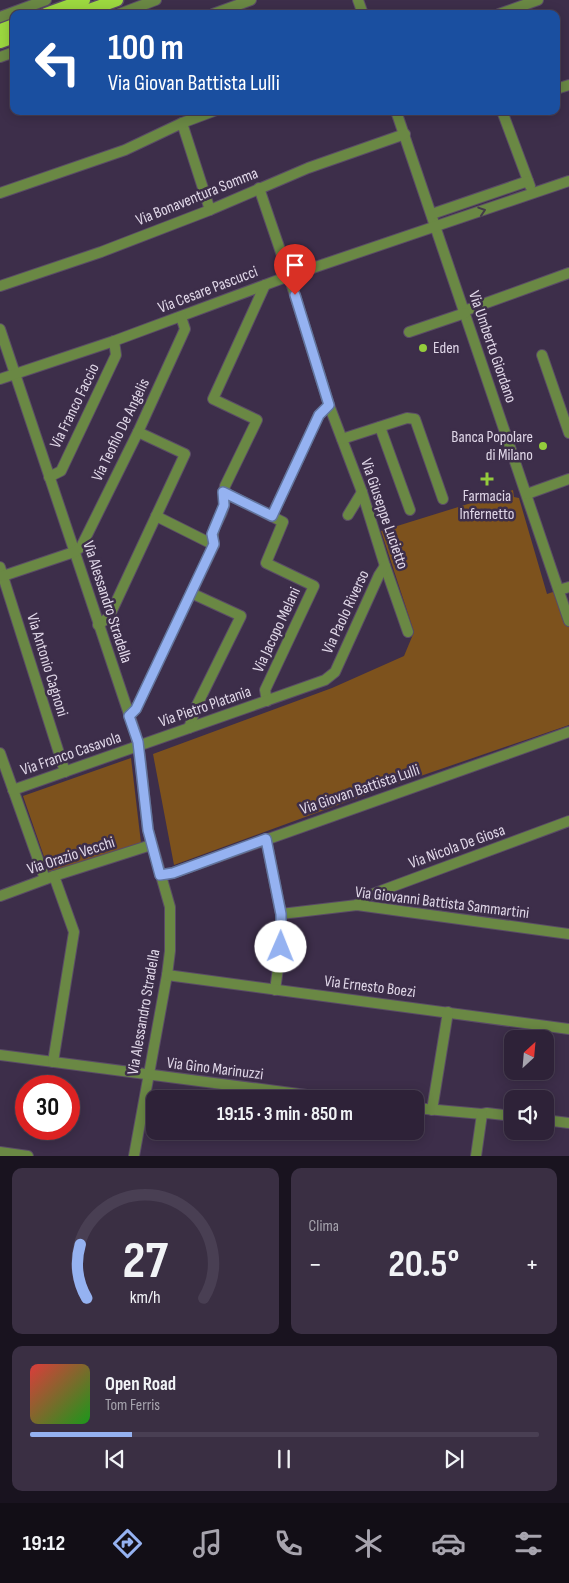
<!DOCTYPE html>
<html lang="it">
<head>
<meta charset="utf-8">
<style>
  :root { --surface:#2e2238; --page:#3a2f43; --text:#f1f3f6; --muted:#a7a4ae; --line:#493f53; --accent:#95b2f1 }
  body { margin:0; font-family:"Sofia Sans Condensed",sans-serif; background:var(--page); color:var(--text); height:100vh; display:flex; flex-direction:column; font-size:19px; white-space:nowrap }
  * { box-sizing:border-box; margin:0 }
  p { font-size:16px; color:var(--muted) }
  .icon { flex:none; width:28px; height:28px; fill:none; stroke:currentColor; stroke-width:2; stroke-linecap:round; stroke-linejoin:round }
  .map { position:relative; height:1156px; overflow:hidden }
  .drawer { display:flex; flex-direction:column; gap:12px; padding:12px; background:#19131f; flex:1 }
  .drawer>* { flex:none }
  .guide { position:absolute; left:10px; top:10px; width:550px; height:105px; border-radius:10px; box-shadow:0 2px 12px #0003,0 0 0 1px var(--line); background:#1a4fa0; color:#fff; overflow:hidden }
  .needle { width:32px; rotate:26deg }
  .buttons { position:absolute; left:504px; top:1030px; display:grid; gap:10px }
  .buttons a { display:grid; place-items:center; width:50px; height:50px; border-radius:10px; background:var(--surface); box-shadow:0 2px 12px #0003,0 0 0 1px var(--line); font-size:25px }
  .speed { position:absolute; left:15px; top:1075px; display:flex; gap:10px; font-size:25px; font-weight:700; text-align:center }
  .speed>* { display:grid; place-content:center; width:65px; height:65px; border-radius:50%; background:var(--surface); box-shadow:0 2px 12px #0003,0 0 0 1px var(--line); line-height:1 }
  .speed .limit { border:8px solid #d22; background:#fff; color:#111 }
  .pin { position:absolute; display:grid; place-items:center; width:42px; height:42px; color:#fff; margin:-51px -21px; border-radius:50% 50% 50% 0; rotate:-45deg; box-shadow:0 0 5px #0007 }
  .pin .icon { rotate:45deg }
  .me { position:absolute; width:55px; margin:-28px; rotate:1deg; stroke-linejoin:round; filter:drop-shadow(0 0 4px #0008) }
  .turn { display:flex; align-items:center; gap:18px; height:105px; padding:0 15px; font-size:22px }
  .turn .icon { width:65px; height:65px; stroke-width:2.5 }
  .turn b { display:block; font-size:35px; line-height:42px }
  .big { font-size:38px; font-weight:700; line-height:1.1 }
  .drawer .card { flex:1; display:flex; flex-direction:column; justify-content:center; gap:8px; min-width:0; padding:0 18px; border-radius:10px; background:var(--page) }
  .drawer .dial { align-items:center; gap:0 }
  .dial svg { height:130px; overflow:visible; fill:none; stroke:var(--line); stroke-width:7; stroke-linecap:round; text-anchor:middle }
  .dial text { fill:var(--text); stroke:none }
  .song { display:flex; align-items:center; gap:15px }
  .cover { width:60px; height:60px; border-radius:8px; background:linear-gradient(135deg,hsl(0 70% 55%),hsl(120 70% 35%)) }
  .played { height:5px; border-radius:2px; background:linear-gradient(90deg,var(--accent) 20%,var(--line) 20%) }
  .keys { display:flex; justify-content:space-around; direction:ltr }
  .heat { display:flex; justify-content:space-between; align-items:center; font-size:28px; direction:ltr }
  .drawer .tiles { flex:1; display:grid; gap:12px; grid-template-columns:1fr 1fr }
  .card:last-child { grid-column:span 2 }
  .trip { position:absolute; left:146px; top:1090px; width:278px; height:50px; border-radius:10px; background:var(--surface); box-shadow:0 2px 12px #0003,0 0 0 1px var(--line); font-weight:700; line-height:50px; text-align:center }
  .menu { display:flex; height:80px; justify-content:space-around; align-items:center; background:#120e16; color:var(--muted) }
  .menu .icon { width:35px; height:35px }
  .menu .selected { color:var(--accent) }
  .menu b { font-size:22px; color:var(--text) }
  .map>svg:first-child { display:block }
  .green { fill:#7d521d }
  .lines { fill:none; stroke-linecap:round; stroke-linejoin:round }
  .minor-casing { stroke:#5a4c66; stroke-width:12 }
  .major-casing { stroke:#5a4c66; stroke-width:15 }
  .minor { stroke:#6a8844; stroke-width:10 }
  .major { stroke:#9cd83f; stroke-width:12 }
  .oneway { stroke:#443c49 }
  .route-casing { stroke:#61749d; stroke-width:12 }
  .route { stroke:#95b2f1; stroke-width:9 }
  .poi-dot { fill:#94cc3c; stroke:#3d2e4a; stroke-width:2 }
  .labels { text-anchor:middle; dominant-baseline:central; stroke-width:5; stroke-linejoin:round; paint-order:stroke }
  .street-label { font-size:16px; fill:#e0d7e8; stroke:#3d2e4a }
  .poi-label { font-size:16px; fill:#e0d7e8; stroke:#3d2e4a; text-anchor:start }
</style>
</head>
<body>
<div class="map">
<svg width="569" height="1156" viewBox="0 0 569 1156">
  <rect width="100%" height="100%" fill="#3d2e4a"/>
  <g class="green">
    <polygon points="513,490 514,497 519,498 547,594 559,590 569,622 569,725 371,793 174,865 153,754 332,688 404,656 414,632 381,531"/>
    <polygon points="131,758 141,843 50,874 23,796"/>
  </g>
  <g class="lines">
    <g class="minor-casing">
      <g id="minor">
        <polyline points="358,0 363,14"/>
        <polyline points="119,14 156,0"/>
        <polyline points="213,14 251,0"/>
        <polyline points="499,14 538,0"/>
        <polyline points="0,17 46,0"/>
        <polyline points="0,57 14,52"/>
        <polyline points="556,89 569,85"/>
        <polyline points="396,111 569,621"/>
        <polyline points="502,111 530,186"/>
        <polyline points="182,123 210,210"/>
        <polyline points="259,188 289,276 329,405 319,415 272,516"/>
        <polyline points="0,193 125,150 182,123 214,111"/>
        <polyline points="432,214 528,181"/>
        <polyline points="0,286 101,252 210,210 308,168 405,134"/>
        <polyline points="464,311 569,273"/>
        <polyline points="0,329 136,735 140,757 148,830 170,907 170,951 167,975 134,1156"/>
        <polyline points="409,332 465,313"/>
        <polyline points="542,355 569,433"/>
        <polyline points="0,379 114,341 289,276 569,181"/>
        <polyline points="329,405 362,492 385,566 408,632"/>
        <polyline points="380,427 410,510"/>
        <polyline points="342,439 407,418 415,419 443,499"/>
        <polyline points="49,477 61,471 116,355 114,341"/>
        <polyline points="223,492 283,522 266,563 314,586 265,690 267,701"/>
        <polyline points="527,494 569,479"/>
        <polyline points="348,515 362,492"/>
        <polyline points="156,516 214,545"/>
        <polyline points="0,567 65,772"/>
        <polyline points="3,576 74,552 81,547 138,432 185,329 181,317"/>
        <polyline points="559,590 569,587"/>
        <polyline points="98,625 109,617 185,454 138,432"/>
        <path d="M129,716l7,-7 78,-164c-4,-20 6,-22 10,-39 1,-7 -1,-13 1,-20l32,-66 -44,-21 52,-114"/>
        <polyline points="189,728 196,707 241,616 191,593"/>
        <polyline points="0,753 45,879"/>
        <polyline points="13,790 325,680 335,672 379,575 385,566"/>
        <polyline points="266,839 281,914 281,947 275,990"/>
        <polyline points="160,875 173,873 569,732"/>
        <polyline points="0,896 54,876 151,845"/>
        <polyline points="357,905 367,896 569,821"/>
        <polyline points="281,914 357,905 569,934"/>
        <polyline points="167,975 569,1029"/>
        <polyline points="0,1055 337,1099"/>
        <polyline points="53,1062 74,932 54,876"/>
        <polyline points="415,1108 482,1114 487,1113 512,1116"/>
        <polyline points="432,1110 448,1012"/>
        <polyline points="545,1120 569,1123"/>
        <polyline points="0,1152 28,1156"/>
        <polyline points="476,1156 482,1114"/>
      </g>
    </g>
    <g class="major-casing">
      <g id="major">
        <polyline points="46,14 84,0"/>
        <polyline points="78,14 117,0"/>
        <polyline points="0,30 14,25"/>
        <polyline points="0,42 14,37"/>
      </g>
    </g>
    <use href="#minor" class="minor"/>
    <use href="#major" class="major"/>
  </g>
  <defs><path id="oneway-chevron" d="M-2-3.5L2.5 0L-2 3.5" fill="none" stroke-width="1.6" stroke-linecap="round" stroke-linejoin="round" transform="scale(1.25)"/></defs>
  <use class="oneway" href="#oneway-chevron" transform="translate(482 211) rotate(-18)"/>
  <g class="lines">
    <g class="route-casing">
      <polyline id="route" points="281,947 281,914 266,839 173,873 160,875 148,830 138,742 129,716 136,709 214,544 212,534 224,505 223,492 272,516 319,415 329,405 295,295"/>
    </g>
    <use href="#route" class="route"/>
  </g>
  <g class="poi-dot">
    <circle cx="423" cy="348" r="5"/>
    <circle cx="543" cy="446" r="5"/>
    <path d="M484.5 471.5h5v5h5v5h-5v5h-5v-5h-5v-5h5z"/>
  </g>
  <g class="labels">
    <g class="street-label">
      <text transform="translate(197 197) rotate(-22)">Via Bonaventura Somma</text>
      <text transform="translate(208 290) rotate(-21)">Via Cesare Pascucci</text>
      <text transform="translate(492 347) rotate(71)">Via Umberto Giordano</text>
      <text transform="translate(75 406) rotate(-64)">Via Franco Faccio</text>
      <text transform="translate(121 430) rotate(-64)">Via Teofilo De Angelis</text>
      <text transform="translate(384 514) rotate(71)">Via Giuseppe Lucietto</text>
      <text transform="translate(107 602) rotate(72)">Via Alessandro Stradella</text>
      <text transform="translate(346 612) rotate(-65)">Via Paolo Riverso</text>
      <text transform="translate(277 630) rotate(-65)">Via Jacopo Melani</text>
      <text transform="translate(47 665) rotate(73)">Via Antonio Cagnoni</text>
      <text transform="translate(205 707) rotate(-19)">Via Pietro Platania</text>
      <text transform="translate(71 754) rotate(-19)">Via Franco Casavola</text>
      <text transform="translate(360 790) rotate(-19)">Via Giovan Battista Lulli</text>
      <text transform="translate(457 847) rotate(-20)">Via Nicola De Giosa</text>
      <text transform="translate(71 856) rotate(-18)">Via Orazio Vecchi</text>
      <text transform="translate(442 903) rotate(7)">Via Giovanni Battista Sammartini</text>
      <text transform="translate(370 987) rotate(7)">Via Ernesto Boezi</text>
      <text transform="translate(144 1012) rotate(-80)">Via Alessandro Stradella</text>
      <text transform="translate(215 1069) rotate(7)">Via Gino Marinuzzi</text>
    </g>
    <g class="poi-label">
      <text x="433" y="348">Eden</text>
      <text x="533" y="437" text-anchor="end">Banca Popolare<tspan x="533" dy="18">di Milano</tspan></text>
      <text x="487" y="496" text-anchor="middle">Farmacia<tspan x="487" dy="18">Infernetto</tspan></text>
    </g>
  </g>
</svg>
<div class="buttons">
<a><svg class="needle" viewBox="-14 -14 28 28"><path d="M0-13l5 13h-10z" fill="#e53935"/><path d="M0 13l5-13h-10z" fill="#a7a4ae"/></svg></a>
<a><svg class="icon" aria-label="sound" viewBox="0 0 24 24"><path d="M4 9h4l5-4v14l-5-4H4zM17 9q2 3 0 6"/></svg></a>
</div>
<div class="speed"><div class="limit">30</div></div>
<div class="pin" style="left:295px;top:295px;background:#d93025"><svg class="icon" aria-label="arrive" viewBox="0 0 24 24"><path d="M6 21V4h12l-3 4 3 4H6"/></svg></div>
<svg class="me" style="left:281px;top:947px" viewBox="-20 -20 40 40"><circle r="19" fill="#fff"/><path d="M0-13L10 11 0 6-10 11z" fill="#95b2f1"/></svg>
<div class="trip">19:15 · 3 min · 850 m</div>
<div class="guide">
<div class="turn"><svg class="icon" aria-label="left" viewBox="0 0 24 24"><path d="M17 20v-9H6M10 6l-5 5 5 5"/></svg><div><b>100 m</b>Via Giovan Battista Lulli</div></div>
</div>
</div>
<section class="drawer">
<div class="tiles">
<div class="card dial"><svg viewBox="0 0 100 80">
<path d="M14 69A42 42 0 1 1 86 69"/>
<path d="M14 69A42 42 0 0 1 10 36" stroke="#95b2f1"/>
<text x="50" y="56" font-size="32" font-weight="700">27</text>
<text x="50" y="72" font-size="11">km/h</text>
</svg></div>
<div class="card"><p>Clima</p>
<div class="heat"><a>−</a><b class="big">20.5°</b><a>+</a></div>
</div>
<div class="card">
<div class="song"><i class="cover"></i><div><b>Open Road</b><p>Tom Ferris</p></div></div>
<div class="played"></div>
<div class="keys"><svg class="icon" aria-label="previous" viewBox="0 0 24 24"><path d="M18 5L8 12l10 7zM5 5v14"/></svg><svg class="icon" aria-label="pause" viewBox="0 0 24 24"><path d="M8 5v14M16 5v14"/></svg><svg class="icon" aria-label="next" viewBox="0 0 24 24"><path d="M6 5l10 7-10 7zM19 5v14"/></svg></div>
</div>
</div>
</section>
<nav class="menu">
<b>19:12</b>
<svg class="icon selected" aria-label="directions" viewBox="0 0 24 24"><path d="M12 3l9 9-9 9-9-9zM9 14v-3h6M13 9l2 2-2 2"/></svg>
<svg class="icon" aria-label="music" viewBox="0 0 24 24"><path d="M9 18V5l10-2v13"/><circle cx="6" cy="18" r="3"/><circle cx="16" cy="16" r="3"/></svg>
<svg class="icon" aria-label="phone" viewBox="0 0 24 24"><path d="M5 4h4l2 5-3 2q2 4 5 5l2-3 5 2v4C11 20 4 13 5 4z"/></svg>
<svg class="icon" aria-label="climate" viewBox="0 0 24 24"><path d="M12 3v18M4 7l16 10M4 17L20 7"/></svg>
<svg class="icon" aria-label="car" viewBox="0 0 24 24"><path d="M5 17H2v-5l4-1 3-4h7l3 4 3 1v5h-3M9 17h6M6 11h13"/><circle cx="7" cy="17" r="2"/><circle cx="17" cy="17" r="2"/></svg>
<svg class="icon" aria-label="filters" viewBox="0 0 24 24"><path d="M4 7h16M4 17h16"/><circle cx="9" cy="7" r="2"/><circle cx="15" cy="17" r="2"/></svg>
</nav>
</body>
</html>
